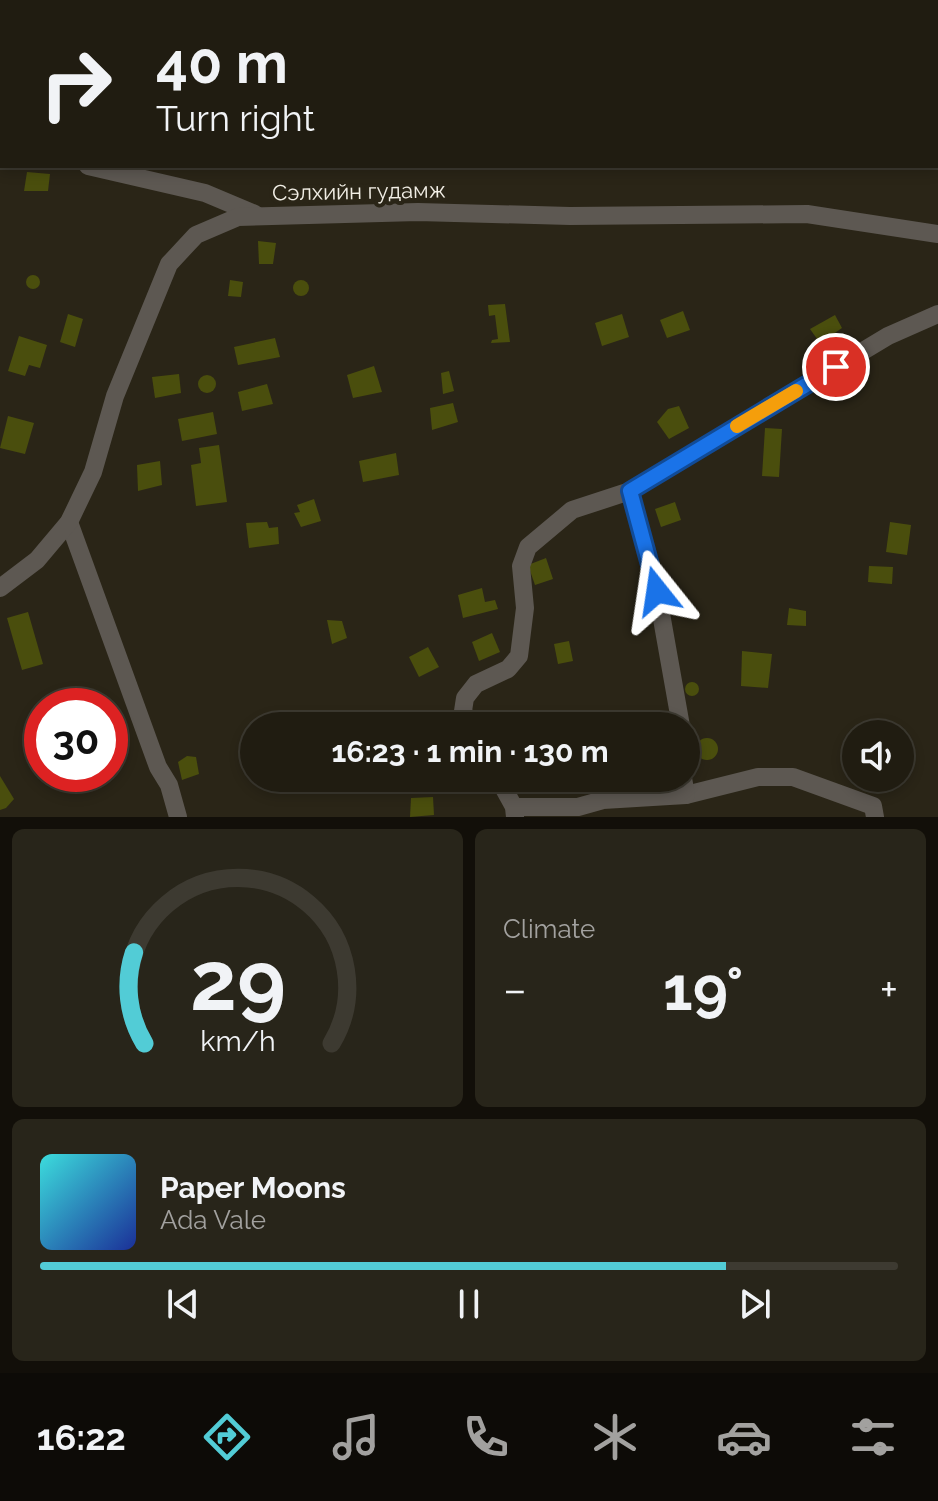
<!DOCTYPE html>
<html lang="en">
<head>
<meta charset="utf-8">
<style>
  :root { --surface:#201c11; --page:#28251a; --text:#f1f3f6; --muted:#a2a19f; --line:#3d3a31; --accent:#52ccd6 }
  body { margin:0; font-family:Raleway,sans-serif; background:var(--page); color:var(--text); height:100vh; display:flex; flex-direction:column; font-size:30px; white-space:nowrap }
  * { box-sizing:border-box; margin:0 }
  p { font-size:26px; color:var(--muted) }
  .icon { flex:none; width:44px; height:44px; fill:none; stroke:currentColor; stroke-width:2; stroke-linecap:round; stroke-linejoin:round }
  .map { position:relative; height:817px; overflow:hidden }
  .details { display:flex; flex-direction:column; gap:12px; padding:12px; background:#120f09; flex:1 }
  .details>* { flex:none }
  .guide { position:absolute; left:0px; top:0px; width:938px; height:168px; box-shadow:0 4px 12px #0003,0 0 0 2px var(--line); background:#201c11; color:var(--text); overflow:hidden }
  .fabs { position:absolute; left:842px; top:720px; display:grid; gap:16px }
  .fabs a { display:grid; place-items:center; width:72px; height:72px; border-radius:50%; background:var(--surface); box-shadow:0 4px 12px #0003,0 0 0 2px var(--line); font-size:40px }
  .speed { position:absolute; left:24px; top:688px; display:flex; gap:16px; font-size:40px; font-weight:700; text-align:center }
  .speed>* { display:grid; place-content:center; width:104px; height:104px; border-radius:50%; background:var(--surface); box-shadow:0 4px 12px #0003,0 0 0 2px var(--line); line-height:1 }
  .speed .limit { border:12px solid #d22; background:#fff; color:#111 }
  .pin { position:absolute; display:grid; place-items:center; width:68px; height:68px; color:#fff; margin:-34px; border:4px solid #fff; border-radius:50%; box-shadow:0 2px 8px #0007 }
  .me { position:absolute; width:88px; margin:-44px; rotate:345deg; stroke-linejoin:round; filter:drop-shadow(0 0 6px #0008) }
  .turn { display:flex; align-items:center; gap:28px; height:168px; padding:0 24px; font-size:36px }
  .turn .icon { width:104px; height:104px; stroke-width:2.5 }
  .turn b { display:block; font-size:56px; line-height:68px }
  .big { font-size:60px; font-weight:700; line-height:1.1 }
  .details .widget { flex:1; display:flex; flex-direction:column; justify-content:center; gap:12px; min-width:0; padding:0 28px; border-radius:12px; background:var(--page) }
  .details .dial { align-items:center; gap:0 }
  .dial svg { height:208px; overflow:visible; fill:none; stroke:var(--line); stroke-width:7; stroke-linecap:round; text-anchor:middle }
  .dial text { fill:var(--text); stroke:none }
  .song { display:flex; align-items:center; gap:24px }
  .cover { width:96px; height:96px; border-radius:12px; background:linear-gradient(135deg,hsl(180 70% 55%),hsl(230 70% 35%)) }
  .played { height:8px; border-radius:4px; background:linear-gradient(90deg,var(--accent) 80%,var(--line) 80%) }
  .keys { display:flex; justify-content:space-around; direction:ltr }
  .heat { display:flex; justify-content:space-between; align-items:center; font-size:44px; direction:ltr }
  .details .tiles { flex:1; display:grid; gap:12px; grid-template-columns:1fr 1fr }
  .widget:last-child { grid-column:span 2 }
  .trip { position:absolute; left:240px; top:712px; width:460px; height:80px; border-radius:40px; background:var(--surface); box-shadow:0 4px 12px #0003,0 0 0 2px var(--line); font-weight:700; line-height:80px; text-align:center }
  .tab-bar { display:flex; height:128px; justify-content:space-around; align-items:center; background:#0d0b07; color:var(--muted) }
  .tab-bar .icon { width:56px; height:56px }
  .tab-bar .current { color:var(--accent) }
  .tab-bar b { font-size:36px; color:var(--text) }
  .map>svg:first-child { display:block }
  .building { fill:#4a4e0d }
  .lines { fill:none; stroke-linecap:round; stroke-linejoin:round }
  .street { stroke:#5d5852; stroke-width:18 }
  .route-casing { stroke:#114b97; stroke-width:20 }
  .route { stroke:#1a73e8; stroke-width:14 }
  .slow { stroke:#f59e0b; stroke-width:14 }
  .labels { text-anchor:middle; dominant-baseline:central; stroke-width:8; stroke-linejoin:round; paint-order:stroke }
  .street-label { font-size:22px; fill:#f1eee5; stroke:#2a2517 }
</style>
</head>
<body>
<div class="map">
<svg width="938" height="817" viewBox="0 0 938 817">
  <rect width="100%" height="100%" fill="#2a2517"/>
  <g class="building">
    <polygon points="27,172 50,174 48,191 24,191"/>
    <polygon points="258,241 276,243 273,264 259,264"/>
    <circle cx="33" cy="282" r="7"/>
    <circle cx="301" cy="288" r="8"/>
    <polygon points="230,280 243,282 241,297 228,296"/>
    <polygon points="505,304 510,342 491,343 492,340 498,339 495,315 489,316 488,305"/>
    <polygon points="683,311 690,330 667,338 660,320"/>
    <polygon points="68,314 83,319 75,347 60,342"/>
    <polygon points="622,314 629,337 602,346 595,323"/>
    <polygon points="835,315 842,328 820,343 810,329"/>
    <polygon points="19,336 47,345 40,368 29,365 25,376 8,371"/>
    <polygon points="275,338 280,357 238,365 234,347"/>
    <polygon points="374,366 382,392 353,398 347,375"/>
    <polygon points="449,371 454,391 443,394 441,373"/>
    <polygon points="179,374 181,393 155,398 152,377"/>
    <circle cx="207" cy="384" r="9"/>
    <polygon points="267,384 273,404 242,411 238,392"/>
    <polygon points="453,403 458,422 432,430 430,408"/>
    <polygon points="679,406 689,428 669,439 657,422 668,409"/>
    <polygon points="213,412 217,434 182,441 178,419"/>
    <polygon points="8,416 34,423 25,454 0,448"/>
    <polygon points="765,428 782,429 779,477 762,476"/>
    <polygon points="219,445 227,502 196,506 191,465 201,463 199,448"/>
    <polygon points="396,453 399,475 363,482 359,461"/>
    <polygon points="160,461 162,485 138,491 137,465"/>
    <polygon points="314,499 321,521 301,527 294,513 300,512 297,505"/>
    <polygon points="675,502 681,520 661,527 655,509"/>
    <polygon points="267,522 269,528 278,527 279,544 249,548 246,523"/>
    <polygon points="890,522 911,525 907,555 886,552"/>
    <polygon points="546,558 553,579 535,585 528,565"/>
    <polygon points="869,566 893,567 892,584 868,582"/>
    <polygon points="482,588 485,602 495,600 498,609 463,618 458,595"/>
    <polygon points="789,608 806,611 806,626 787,625"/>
    <polygon points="28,612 43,664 22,670 7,618"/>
    <polygon points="327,620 342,621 347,638 332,644"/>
    <polygon points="492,633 500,652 479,661 472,642"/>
    <polygon points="569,641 573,661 558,664 554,644"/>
    <polygon points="428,647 439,667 419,677 409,657"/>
    <polygon points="742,651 772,654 768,688 741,686"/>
    <circle cx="692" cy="689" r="7"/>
    <polygon points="359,711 362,726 343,726 341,713"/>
    <polygon points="318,714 319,726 299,726 298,717"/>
    <circle cx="707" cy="749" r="11"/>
    <polygon points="187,756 196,757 199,774 182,780 178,762"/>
    <polygon points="0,776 14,799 6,808 0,810"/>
    <polygon points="433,797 434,815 410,817 411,798"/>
  </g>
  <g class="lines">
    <g class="street">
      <polyline points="126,0 126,2"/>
      <polyline points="0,145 2,146"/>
      <polyline points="88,166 205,193 255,214"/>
      <polyline points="630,491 657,591 681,726"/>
      <polyline points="69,522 158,767 169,785 178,817"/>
      <polyline points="0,588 37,560 69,522 93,472 115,396 169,264 196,235 238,217 418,212 570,216 807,214 938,234"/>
      <polyline points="471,726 463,711 465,698 476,684 508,669 519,656 525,608 521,566 528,547 572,510 630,491 888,336 938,314"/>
      <polyline points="498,778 514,807 515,817"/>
      <polyline points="686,795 758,777 793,777 873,806 875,817"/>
      <polyline points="514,807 578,807 603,800 686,795 683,778"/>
    </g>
  </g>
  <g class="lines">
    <g class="route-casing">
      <polyline id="route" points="657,591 630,491 836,367"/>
    </g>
    <use href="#route" class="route"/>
    <polyline class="slow" points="737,426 796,391"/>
  </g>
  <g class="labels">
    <g class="street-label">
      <text transform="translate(359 191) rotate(-1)">Сэлхийн гудамж</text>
    </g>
  </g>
</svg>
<div class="fabs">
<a><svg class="icon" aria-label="sound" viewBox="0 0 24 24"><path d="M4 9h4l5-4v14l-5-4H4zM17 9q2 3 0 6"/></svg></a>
</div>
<div class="speed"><div class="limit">30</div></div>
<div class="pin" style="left:836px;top:367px;background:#d93025"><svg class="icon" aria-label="arrive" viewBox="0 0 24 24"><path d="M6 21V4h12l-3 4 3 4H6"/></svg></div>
<svg class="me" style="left:657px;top:591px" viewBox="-20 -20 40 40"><path d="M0-17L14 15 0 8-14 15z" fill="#1a73e8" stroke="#fff" stroke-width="4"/></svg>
<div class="trip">16:23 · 1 min · 130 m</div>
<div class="guide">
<div class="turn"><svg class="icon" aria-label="right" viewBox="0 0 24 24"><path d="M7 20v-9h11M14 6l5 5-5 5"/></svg><div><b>40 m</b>Turn right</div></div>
</div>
</div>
<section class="details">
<div class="tiles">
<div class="widget dial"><svg viewBox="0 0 100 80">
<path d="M14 69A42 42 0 1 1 86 69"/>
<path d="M14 69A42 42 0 0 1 10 34" stroke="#52ccd6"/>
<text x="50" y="56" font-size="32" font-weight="700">29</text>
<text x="50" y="72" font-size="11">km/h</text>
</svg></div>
<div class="widget"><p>Climate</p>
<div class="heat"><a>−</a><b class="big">19°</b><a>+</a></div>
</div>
<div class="widget">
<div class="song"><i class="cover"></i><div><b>Paper Moons</b><p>Ada Vale</p></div></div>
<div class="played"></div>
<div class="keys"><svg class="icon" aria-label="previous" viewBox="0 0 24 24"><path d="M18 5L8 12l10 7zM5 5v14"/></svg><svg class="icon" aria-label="pause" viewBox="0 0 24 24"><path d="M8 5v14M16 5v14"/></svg><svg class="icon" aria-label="next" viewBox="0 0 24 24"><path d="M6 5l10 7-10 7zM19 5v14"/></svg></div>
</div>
</div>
</section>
<nav class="tab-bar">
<b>16:22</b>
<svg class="icon current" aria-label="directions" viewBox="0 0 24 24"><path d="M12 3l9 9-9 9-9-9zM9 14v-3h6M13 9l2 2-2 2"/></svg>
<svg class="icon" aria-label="music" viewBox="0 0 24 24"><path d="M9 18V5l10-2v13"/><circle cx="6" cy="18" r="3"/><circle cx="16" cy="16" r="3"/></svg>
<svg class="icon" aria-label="phone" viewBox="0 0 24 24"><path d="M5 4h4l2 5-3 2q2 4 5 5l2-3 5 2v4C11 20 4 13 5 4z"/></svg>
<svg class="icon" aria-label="climate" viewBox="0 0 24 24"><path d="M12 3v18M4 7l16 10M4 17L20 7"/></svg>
<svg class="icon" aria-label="car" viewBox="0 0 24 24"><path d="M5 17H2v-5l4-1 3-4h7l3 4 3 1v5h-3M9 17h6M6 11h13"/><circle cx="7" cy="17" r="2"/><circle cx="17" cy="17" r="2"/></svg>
<svg class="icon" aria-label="filters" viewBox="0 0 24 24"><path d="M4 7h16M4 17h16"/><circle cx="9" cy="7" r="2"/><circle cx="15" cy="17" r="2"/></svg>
</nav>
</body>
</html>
